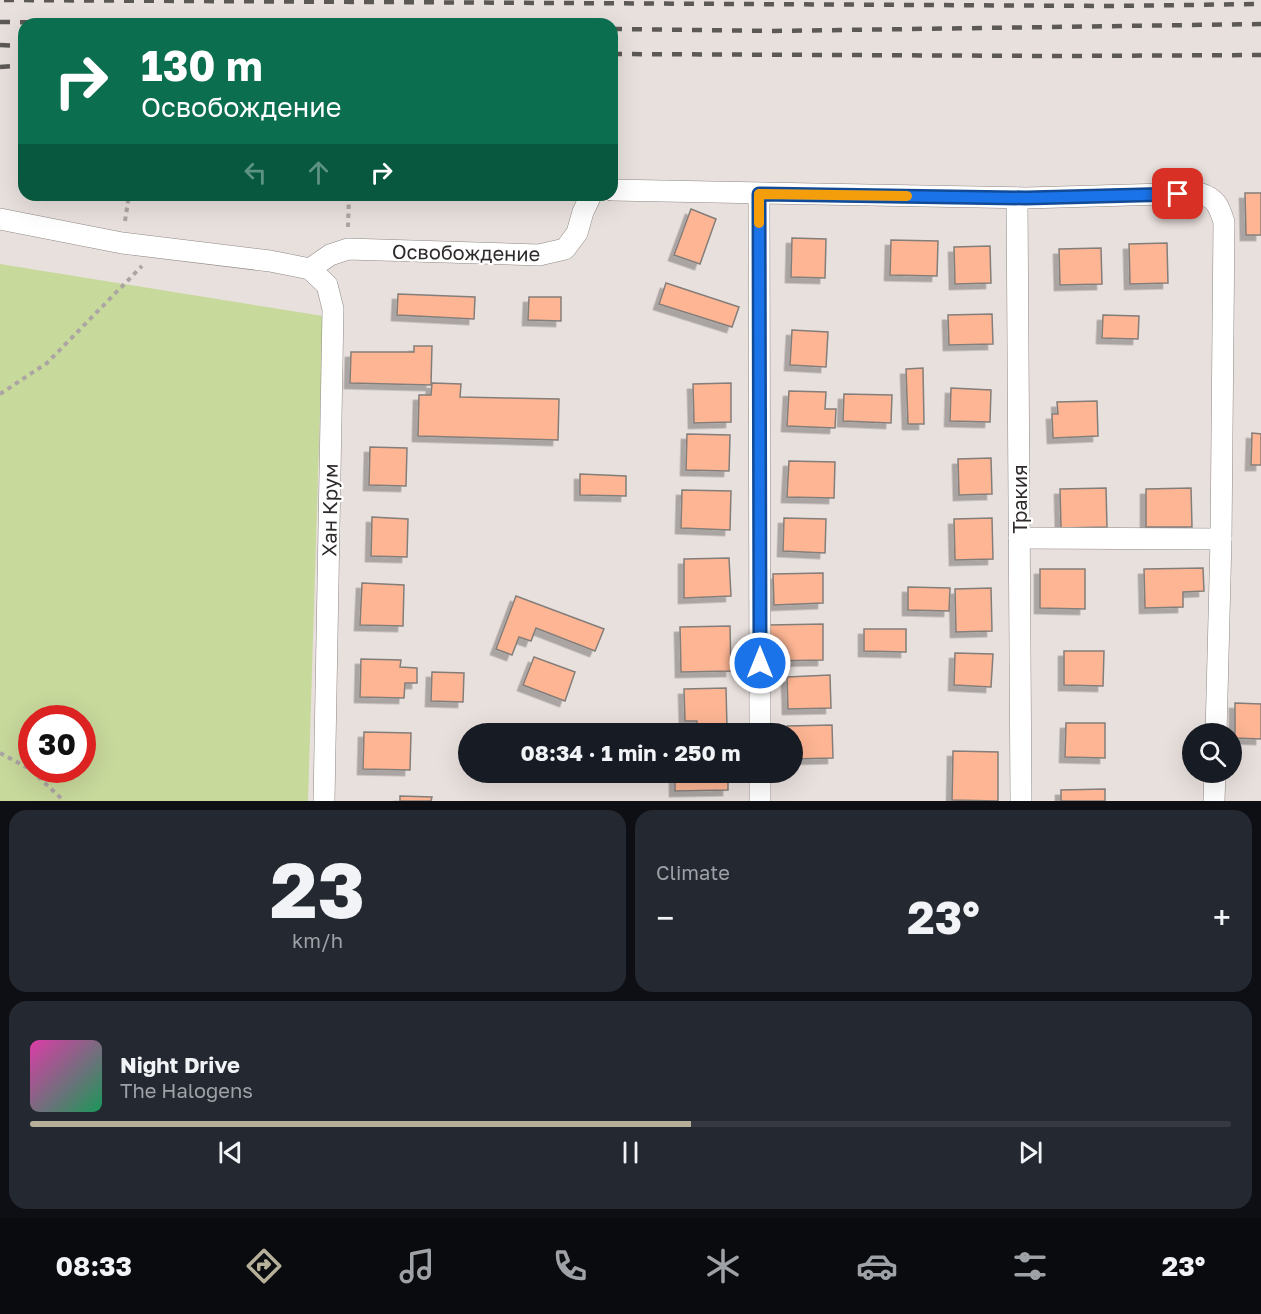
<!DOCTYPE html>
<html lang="en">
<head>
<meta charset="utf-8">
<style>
  :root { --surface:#171b24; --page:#242831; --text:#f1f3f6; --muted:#9ea1a6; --line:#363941; --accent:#b6af9a }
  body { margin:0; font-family:"Golos Text",sans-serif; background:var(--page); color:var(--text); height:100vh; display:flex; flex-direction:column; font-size:22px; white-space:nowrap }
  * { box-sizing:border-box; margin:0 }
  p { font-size:20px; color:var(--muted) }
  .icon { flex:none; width:33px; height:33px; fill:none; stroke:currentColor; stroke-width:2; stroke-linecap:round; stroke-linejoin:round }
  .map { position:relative; height:801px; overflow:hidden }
  .panel { display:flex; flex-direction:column; gap:9px; padding:9px; background:#0d0f14; flex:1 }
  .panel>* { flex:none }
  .top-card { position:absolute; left:18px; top:18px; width:600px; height:183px; border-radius:18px; box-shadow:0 6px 24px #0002; background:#0b6e4f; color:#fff; overflow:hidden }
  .fabs { position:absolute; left:1182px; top:723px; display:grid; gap:12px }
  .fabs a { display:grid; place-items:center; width:60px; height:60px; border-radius:50%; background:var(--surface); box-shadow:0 6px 24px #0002; font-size:30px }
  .speed { position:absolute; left:18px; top:705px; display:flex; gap:12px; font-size:30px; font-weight:700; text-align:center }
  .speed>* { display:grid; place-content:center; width:78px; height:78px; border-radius:50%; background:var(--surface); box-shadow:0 6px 24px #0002; line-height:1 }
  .speed .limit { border:9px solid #d22; background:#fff; color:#111 }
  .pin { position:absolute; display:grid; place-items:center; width:51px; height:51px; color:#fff; margin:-26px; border-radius:12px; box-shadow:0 3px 9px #0006 }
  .me { position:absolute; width:66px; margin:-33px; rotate:0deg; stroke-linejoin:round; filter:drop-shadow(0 0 4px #0008) }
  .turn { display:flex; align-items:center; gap:21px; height:126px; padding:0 24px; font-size:27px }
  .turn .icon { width:78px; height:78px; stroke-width:2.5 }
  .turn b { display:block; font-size:42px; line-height:51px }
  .lanes { display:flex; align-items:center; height:57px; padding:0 24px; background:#0003; justify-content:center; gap:30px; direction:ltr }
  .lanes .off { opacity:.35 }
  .big { font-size:45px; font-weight:700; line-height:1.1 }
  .panel .widget { flex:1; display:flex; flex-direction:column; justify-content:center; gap:9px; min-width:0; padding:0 21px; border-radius:18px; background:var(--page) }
  .panel .dial { align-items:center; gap:0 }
  .dial b { font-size:78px; line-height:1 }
  .song { display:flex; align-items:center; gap:18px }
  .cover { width:72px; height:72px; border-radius:9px; background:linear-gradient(135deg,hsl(320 70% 55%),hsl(150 70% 35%)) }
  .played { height:6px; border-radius:3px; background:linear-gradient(90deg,var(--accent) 55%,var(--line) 55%) }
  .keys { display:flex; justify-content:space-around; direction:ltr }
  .heat { display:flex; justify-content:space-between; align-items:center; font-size:33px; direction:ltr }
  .panel .tiles { flex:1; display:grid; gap:9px; grid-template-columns:1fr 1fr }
  .widget:last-child { grid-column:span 2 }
  .trip { position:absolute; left:458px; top:723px; width:345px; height:60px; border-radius:30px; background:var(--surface); box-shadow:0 6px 24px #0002; font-weight:700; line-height:60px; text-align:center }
  .tabs { display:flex; height:96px; justify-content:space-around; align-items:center; background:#090b0e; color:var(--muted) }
  .tabs .icon { width:42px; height:42px }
  .tabs .selected { color:var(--accent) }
  .tabs b { font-size:27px; color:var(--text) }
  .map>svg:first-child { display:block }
  .green { fill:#c8d99c; fill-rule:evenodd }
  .building { fill:#fdb593; stroke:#847e7a; stroke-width:1.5; filter:url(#shadow) }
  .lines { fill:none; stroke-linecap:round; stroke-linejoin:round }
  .street-casing { stroke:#8f8885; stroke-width:22 }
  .path { stroke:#aca5a3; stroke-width:4; stroke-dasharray:4.5 4.5; stroke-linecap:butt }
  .street { stroke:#fff; stroke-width:21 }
  .rail { stroke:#5c5856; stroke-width:4.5; stroke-dasharray:10 10; stroke-linecap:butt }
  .route-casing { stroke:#114b97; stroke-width:15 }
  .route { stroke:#1a73e8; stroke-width:10 }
  .slow { stroke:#f59e0b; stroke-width:10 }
  .labels { text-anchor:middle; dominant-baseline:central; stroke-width:4.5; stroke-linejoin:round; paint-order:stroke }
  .street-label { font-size:20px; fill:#2e2b2a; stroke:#fff }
</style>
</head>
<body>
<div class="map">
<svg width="1261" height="801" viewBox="0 0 1261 801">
  <defs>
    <filter id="shadow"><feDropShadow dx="-5.5" dy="5.5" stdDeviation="0" flood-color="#0004"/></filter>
  </defs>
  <rect width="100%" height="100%" fill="#e8e0dd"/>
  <path class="green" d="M0,264l323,52 -15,485h-308zM32,718h50v52h-50z"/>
  <g class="building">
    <polygon points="1245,193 1261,193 1261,235 1246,235"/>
    <polygon points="691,209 716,219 700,264 674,255"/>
    <polygon points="792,238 826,239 825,278 791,277"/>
    <polygon points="891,240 938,241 937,276 890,275"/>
    <polygon points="1167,243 1168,283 1130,284 1129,244"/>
    <polygon points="990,246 991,283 955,284 954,247"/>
    <polygon points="1101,248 1102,284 1060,285 1059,249"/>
    <polygon points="666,283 739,307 732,327 659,304"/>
    <polygon points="398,294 475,297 474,319 397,315"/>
    <polygon points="529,297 561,297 561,321 528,320"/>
    <polygon points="992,314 993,344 949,345 948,315"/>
    <polygon points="1103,315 1139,316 1138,339 1102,338"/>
    <polygon points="792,330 828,332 826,367 790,365"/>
    <polygon points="414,346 432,346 431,385 350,383 351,352 414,352"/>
    <polygon points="923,368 924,424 908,424 906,369"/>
    <polygon points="432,383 461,384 460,397 559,399 558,440 418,436 419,395 431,395"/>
    <polygon points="731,383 731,422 694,423 693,384"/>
    <polygon points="951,388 991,390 990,422 950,421"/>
    <polygon points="789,391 826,392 825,409 836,409 835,428 787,426"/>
    <polygon points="844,394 892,395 891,423 843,421"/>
    <polygon points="1097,401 1098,436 1053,438 1052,414 1058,414 1057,402"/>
    <polygon points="1252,433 1261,434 1261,465 1251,465"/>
    <polygon points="687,434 730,435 729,471 686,470"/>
    <polygon points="370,447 407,448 406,486 369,485"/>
    <polygon points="991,458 992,494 959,495 958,459"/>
    <polygon points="789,461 835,462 834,498 787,497"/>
    <polygon points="580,474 626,476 626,496 580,495"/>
    <polygon points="1106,488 1107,527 1061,528 1060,489"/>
    <polygon points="1191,488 1192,527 1146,527 1146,489"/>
    <polygon points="682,490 731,491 730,530 681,528"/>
    <polygon points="372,517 408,519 407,557 371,556"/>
    <polygon points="784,518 826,519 825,553 783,551"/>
    <polygon points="992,518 993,559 955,560 954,519"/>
    <polygon points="729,558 731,596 684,598 684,559"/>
    <polygon points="1203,568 1204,591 1183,592 1183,607 1145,608 1144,569"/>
    <polygon points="1040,569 1085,569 1085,609 1040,608"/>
    <polygon points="823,573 823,603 774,605 773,574"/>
    <polygon points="362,583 404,585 403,626 360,625"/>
    <polygon points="908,587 950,588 949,611 908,610"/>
    <polygon points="991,588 992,631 956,632 955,589"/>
    <polygon points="516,596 604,629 595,651 536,628 531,641 519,637 512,655 496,649"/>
    <polygon points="823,624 823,660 770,661 769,625"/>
    <polygon points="730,626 731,671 681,672 680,627"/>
    <polygon points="864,629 906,629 906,652 864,651"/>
    <polygon points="1064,651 1104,651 1103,686 1064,685"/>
    <polygon points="955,653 993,654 991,687 954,685"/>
    <polygon points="534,657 575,672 565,701 523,685"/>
    <polygon points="361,659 401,660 400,667 417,668 417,683 405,683 404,698 360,697"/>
    <polygon points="432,672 464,673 463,702 431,701"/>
    <polygon points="830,675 831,708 788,709 787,677"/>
    <polygon points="726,688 727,727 697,728 697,721 685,721 684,689"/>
    <polygon points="1235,703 1261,704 1261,739 1235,738"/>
    <polygon points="1066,723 1105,723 1105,758 1065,757"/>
    <polygon points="832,725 833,758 792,759 792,734 787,734 787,726"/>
    <polygon points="364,732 411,733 410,770 363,769"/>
    <polygon points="953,751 998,752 998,801 952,800"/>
    <polygon points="675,772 728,772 728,790 675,791"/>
    <polygon points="1105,789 1105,801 1061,801 1061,790"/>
    <polygon points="400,796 432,797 431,801 400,801"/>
  </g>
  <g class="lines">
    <g class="street-casing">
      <g id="street">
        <path d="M612,190l414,8 173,-5c17,5 20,13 25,29l-3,317 -5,195"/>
        <polyline points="759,194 760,734"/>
        <polyline points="1017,198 1021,801"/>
        <polyline points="0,219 122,243 270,261 310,269 327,285 333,309 324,801"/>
        <polyline points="310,269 330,255 348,249 539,255 565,249 577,233 583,212 591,195"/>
        <polyline points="1019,538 1221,539"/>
        <polyline points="760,772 760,801"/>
        <polyline points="1214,801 1215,772"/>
      </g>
    </g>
    <g class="path">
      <polyline points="125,221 129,195"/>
      <polyline points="348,227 349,195"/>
      <polyline points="0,394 47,363 142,266"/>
      <polyline points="0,753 30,769 64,801"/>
    </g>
    <use href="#street" class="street"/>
    <g class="rail">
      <polyline points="4,0 1108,6 1261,4"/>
      <polyline points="0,22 219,24"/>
      <polyline points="612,29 773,31 1261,24"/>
      <polyline points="0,45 24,46"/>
      <polyline points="612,54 1057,56 1261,55"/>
      <polyline points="0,67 24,65"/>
    </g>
  </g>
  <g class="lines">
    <g class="route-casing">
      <polyline id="route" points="760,663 759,194 1026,198 1178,194"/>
    </g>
    <use href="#route" class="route"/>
    <polyline class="slow" points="759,223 759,194 907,196"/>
  </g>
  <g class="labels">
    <g class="street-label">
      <text transform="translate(466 252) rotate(1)">Освобождение</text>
      <text transform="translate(1019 499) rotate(-90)">Тракия</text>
      <text transform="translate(329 510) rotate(-89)">Хан Крум</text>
    </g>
  </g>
</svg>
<div class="fabs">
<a><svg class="icon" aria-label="search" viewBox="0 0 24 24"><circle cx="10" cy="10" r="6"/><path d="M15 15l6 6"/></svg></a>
</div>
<div class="speed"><div class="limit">30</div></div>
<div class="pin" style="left:1178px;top:194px;background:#d93025"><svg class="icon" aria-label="arrive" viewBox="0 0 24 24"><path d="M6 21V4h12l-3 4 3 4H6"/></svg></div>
<svg class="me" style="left:760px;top:663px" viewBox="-20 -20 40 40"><circle r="17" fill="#1a73e8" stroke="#fff" stroke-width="3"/><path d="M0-11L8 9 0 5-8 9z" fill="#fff"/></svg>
<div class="trip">08:34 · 1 min · 250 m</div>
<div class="top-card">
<div class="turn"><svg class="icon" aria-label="right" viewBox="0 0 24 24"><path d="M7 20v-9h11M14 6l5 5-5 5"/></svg><div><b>130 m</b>Освобождение</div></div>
<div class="lanes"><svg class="icon off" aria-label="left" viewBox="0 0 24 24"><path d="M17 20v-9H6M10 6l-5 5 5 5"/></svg><svg class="icon off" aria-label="ahead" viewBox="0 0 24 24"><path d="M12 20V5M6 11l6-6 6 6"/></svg><svg class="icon" aria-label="right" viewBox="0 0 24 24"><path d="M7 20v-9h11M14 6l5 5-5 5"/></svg></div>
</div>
</div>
<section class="panel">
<div class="tiles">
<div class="widget dial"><b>23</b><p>km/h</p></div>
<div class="widget"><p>Climate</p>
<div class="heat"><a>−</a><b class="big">23°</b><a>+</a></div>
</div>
<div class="widget">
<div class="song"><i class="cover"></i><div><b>Night Drive</b><p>The Halogens</p></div></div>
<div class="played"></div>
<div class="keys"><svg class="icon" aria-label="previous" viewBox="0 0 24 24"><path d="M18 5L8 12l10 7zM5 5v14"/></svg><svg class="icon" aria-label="pause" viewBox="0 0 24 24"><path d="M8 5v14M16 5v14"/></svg><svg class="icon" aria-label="next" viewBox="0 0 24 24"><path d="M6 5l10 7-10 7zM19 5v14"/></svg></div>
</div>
</div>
</section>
<nav class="tabs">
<b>08:33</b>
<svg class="icon selected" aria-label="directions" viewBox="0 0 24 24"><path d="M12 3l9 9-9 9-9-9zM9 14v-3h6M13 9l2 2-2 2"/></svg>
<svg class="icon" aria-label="music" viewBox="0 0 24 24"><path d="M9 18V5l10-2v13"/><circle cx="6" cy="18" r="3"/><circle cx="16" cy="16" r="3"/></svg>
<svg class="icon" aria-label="phone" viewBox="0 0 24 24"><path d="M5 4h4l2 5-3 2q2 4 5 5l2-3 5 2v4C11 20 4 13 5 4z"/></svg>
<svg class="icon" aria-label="climate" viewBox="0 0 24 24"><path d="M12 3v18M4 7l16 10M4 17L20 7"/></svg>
<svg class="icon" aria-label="car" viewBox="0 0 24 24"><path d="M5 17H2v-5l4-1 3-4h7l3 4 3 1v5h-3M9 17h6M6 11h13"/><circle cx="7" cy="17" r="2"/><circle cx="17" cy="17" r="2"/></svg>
<svg class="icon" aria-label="filters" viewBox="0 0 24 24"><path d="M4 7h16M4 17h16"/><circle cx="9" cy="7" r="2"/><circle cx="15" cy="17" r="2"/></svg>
<b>23°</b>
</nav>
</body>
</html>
